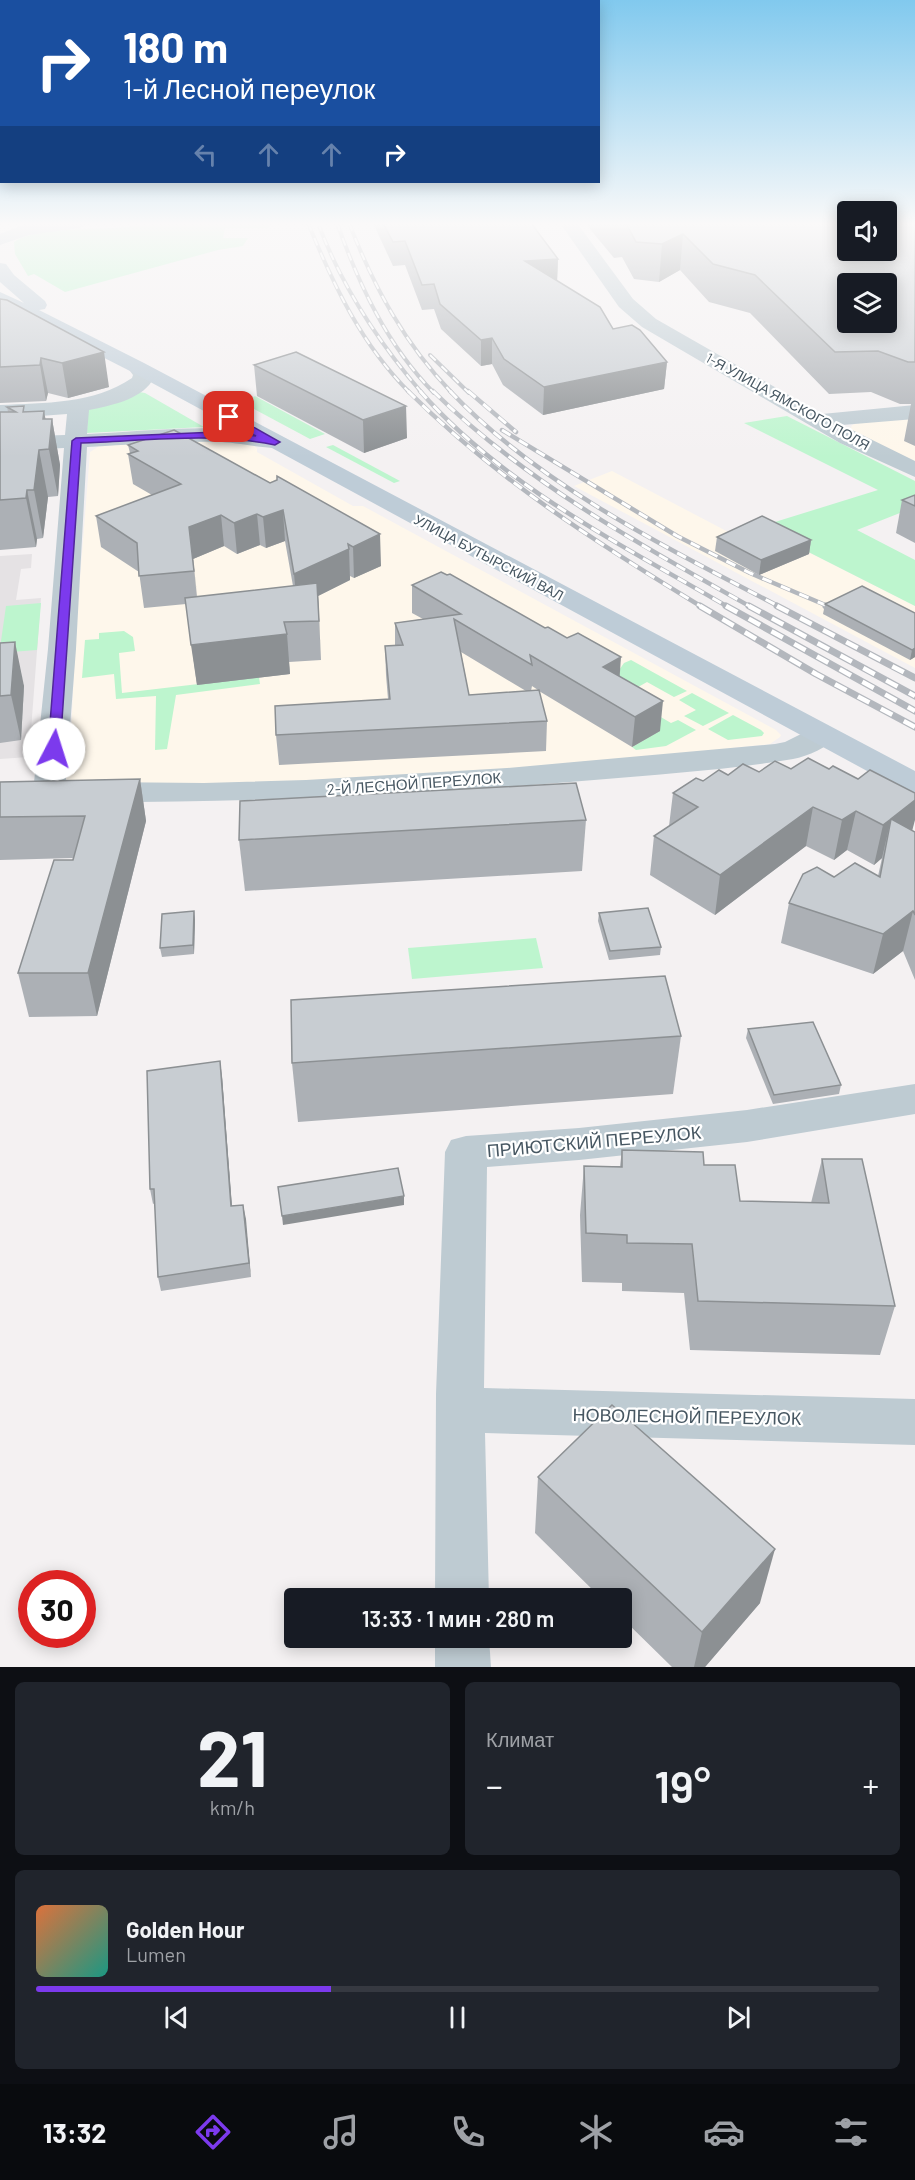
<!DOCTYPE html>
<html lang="ru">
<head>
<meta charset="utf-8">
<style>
  :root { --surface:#171b24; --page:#20242c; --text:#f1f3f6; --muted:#9ea1a6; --line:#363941; --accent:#7c3aed }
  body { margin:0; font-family:Barlow,sans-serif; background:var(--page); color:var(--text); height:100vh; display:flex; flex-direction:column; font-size:22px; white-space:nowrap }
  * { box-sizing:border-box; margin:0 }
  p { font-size:20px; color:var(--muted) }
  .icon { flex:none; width:33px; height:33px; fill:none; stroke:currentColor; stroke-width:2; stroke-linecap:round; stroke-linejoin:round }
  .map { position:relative; height:1667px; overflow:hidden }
  .details { display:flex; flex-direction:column; gap:15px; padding:15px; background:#0d0f14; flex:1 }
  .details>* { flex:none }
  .guide { position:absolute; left:0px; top:0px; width:600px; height:183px; box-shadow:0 3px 15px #0003; background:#1a4fa0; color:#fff; overflow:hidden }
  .buttons { position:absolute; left:837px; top:201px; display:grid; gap:12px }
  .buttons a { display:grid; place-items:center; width:60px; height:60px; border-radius:6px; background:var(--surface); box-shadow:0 3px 15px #0003; font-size:30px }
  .speed { position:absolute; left:18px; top:1570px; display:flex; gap:12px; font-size:30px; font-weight:700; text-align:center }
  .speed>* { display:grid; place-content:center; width:78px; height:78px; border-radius:50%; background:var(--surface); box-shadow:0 3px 15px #0003; line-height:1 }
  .speed .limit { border:9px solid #d22; background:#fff; color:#111 }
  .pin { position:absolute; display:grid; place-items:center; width:51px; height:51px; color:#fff; margin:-26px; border-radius:12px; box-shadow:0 3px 9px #0006 }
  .me { position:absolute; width:66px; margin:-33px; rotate:5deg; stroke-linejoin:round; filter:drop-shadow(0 0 4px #0008) }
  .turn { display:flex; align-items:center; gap:21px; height:126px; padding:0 24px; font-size:27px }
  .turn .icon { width:78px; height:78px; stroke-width:2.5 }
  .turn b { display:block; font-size:42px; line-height:51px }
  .lanes { display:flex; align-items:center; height:57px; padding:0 24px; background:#0003; justify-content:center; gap:30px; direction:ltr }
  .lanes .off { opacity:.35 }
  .big { font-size:45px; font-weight:600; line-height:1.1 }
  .details .widget { flex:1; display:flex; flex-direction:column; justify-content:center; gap:9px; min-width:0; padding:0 21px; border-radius:9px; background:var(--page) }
  .details .dial { align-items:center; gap:0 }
  .dial b { font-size:78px; line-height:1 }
  .song { display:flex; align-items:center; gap:18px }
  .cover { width:72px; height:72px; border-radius:9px; background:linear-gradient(135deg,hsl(20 70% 55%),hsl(170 70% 35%)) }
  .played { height:6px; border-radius:3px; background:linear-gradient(90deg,var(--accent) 35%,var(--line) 35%) }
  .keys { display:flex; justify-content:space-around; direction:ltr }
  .heat { display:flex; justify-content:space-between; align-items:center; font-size:33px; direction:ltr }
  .details .tiles { flex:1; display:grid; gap:15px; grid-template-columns:1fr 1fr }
  .widget:last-child { grid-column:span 2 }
  .trip { position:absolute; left:284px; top:1588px; width:348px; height:60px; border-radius:6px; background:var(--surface); box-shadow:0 3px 15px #0003; font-weight:600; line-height:60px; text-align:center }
  .tab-bar { display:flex; height:96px; justify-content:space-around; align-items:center; background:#090b0e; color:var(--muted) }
  .tab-bar .icon { width:42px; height:42px }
  .tab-bar .selected { color:var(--accent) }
  .tab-bar b { font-size:27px; color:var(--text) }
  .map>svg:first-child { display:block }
  .commercial { fill:#fef7eb }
  .education { fill:#e5e2e4 }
  .green { fill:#bdf5ce }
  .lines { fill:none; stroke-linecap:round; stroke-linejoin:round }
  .street { fill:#becbd2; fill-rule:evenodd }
  .secondary { fill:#beccd7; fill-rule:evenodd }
  .rail-far2-casing { stroke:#b3b7bd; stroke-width:4 }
  .rail-far1-casing { stroke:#b3b7bd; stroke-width:4.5 }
  .rail-casing { stroke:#b3b7bd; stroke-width:7 }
  .rail-far2 { stroke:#fff; stroke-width:2; stroke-dasharray:8; stroke-linecap:butt }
  .rail-far1 { stroke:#fff; stroke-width:3; stroke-dasharray:10; stroke-linecap:butt }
  .rail { stroke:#fff; stroke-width:4.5; stroke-dasharray:13; stroke-linecap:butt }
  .wall { fill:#acb0b5; fill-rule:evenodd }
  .shaded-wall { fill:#8c9093 }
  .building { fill:#c8cdd2; stroke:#8c9093; stroke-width:1.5; fill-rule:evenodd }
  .route { fill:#7c3aed; stroke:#51269a; stroke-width:1.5 }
  .labels { text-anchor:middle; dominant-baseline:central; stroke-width:4.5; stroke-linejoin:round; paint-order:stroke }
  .far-street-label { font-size:14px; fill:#475762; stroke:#fff }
  .street-label { font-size:15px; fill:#475762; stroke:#fff }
  .near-street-label { font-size:18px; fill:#475762; stroke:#fff }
</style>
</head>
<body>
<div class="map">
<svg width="915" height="1667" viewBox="0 0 915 1667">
  <rect width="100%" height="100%" fill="#f4f1f2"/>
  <g class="commercial">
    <polygon points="915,416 915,464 850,430 852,425 866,421"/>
    <polygon points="232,438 252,445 257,448 257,452 353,506 363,506 776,730 781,735 780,737 770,744 761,745 591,763 361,780 237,783 84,783 68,780 61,776 61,766 70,755 76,630 90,452 99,446"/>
    <polygon points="612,471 734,535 759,527 915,606 915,668 574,486"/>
  </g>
  <polygon class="education" points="32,554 31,568 21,569 16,600 41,598 29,757 0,759 0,556"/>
  <g class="green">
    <path d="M159,223h109l1,5h-44l-2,10h25l-5,8 -25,4 -153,42 -31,-18 -6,2 -13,-22 -1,-12c25,-18 109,-10 145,-19z"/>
    <polygon points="139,392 145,393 204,427 87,433 88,407"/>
    <polygon points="255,396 325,434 310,439 243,403"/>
    <polygon points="787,416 915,481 915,507 857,530 915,560 915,606 759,527 878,490 744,423"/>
    <polygon points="333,445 400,481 394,483 326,447"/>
    <polygon points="41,603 37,650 11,652 0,648 6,606"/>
    <polygon points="124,631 133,637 135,651 119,653 122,693 259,677 260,684 176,695 167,749 155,750 156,696 116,699 114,674 82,678 85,640 99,639 99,633"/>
    <polygon points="631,660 687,691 674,697 647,682 624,695 617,673 624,663"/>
    <polygon points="692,693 729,713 703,726 684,716 696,710 679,700"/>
    <polygon points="654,713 671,723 678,720 696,730 666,746 636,750 632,747 659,731"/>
    <polygon points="733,715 761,730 764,733 762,736 728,740 708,729"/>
    <polygon points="536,938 543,968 412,979 408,948"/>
  </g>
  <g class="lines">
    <g class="street">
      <polygon points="560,223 577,223 633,299 656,319 822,414 915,405 915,419 842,425 915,461 915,477 840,443 642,327 619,307"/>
      <path d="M137,361c8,2 12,6 16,13l-1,7c-12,19 -43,25 -63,29l-2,24c65,-3 133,-13 196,3l3,5 -3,5c-14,3 -47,-5 -65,-5 -44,-1 -88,3 -131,5l-11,202 -11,143 -5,7 -11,3 -11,-3 -5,-7 15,-143 16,-201 -64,3v-14l65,-2 2,-21 -67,5v-14c44,-2 94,-1 132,-27l1,-3 -6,-8 3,-4z"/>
      <path d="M822,726l11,3 4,6c-9,13 -29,21 -44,24 -66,11 -133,15 -199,21 -165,14 -330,22 -496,22l-11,-3 -5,-7 5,-7 11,-3 106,1 102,-3 201,-12 268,-24 10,-2 26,-13z"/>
      <polygon points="915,1084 915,1114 747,1142 579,1160 487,1167 484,1388 915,1399 915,1445 485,1433 489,1599 435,1599 436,1394 445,1152 451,1140 466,1136 579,1128 747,1110"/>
      <polygon points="435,1638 489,1638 491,1667 435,1667"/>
    </g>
    <g class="secondary">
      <polygon points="38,223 88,223 80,228 29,235 0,245 0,234 20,226"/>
      <polygon points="0,263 6,264 14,275 45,301 47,305 45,309 39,310 144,363 915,771 915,794 904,791 130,371 0,305 0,292 24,303 0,282"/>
    </g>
    <g class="rail-far2-casing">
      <g id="rail-far2">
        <path d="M308,223c26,63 53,121 102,170"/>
        <path d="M318,223c23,62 61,120 104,170"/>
        <path d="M337,223c22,62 50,122 97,170"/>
        <path d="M349,223c25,64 55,120 103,170"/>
        <polyline points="430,355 469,393"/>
      </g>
    </g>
    <g class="rail-far1-casing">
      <g id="rail-far1">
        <path d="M408,391c88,88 189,152 294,216"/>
        <path d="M420,391c83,95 202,154 308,216"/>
        <path d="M433,391c91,90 207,154 318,216"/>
        <path d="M450,391c89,94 217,157 330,216"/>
        <polyline points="468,391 516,432"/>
        <polyline points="502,430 677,536 750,573 830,607"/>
      </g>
    </g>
    <g class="rail-casing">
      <g id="rail">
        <polyline points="700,606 816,674 915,727"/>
        <polyline points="726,606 915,711"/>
        <polyline points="749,606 915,696"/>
        <polyline points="777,606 915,678"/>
        <polyline points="826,606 834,609"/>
      </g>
    </g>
    <use href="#rail-far2" class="rail-far2"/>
    <use href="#rail-far1" class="rail-far1"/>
    <use href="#rail" class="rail"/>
  </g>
  <g class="wall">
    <polygon points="373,223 531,223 558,259 557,281 613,329 667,362 664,389 543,415 503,385 492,364 481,366 441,329 434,309 422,310 405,265 393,266"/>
    <polygon points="585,223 915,223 915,446 904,441 911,404 900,404 871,392 829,394 750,313 709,302 680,270 659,282 634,279 622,257 614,258"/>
    <polygon points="0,299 109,387 68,398 48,393 46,401 0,403"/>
    <polygon points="254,365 407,438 364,453 257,396"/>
    <polygon points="7,407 25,411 45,419 52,419 60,465 58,496 48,497 43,538 37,539 36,547 0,550 0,412 8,412"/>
    <path d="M128,445l142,38 111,83 -27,12 -4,-2v4l-32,16 3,64 -32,2 1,12 -93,11 -11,-81 -42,4 -5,-36 -38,-25 -5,-31 56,-21 -19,-11 -5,-30 2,-1zM285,541l8,45 -96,11 -4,-38 31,-13 13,8 23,-9 6,3z"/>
    <polygon points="915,495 915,543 896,533 902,500"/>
    <polygon points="717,537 811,540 809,554 759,575 715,551"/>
    <path d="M412,585l208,92 40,54 -28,16 -93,-56 8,30 -1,30 -267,14 -3,-30 112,-36 -2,-24 -1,-29 10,-1v-22l28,-4 -11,-6zM461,652l65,39 -57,4zM532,686l6,4 -7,1z"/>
    <polygon points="825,604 915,613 915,657 910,660 823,614"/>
    <polygon points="0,643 24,686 21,740 0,743"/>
    <polygon points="759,772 915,832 915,980 903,951 873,974 781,943 789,903 834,877 878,876 882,858 874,865 847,850 834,860 806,846 715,915 650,875 654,836 669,826 673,793 703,781 728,775"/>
    <polygon points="140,779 146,821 97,1016 29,1017 18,973 73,858 0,860 0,782"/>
    <polygon points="586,820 582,871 245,891 239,840"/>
    <polygon points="194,911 195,920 194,954 162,957 160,948"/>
    <polygon points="599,913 661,947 660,955 609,960 598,921"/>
    <polygon points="748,1029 841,1085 839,1094 773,1104 746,1038"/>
    <polygon points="681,1036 673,1094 298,1122 292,1063"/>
    <polygon points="222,1076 232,1206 243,1205 251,1277 161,1291 158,1277 155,1203 153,1204 150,1189"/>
    <polygon points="622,1150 704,1165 740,1201 811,1203 822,1159 895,1306 880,1355 690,1350 684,1293 622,1291 622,1283 582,1282 580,1215 584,1166 620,1166"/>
    <polygon points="538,1477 760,1603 705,1667 672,1667 621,1617 621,1599 602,1599 535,1533"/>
  </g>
  <g class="shaded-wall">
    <polygon points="683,234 680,270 659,282 662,244"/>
    <polygon points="558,259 557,283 525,261"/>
    <polygon points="492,338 492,364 481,366 481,340"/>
    <polygon points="104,352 109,387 68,398 62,363"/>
    <polygon points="41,358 48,393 46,401 40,365"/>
    <polygon points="667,362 664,389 543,415 544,387"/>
    <polygon points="406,406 407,438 364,453 363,420"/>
    <polygon points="44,411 50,443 52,419 60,465 58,496 43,419"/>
    <polygon points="39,450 48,497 43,538 34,490"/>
    <polygon points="27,490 37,539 36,547 26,498"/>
    <polygon points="283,510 285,541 266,548 263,517"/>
    <polygon points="257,514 260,545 237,554 234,523"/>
    <polygon points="221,515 224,546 193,559 198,603 189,527"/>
    <polygon points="380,534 381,566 354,578 353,547"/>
    <polygon points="811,540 809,554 759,575 761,560"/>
    <polygon points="349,549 350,580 318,596 321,660 319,621 297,606 294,574"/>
    <polygon points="287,634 290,674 197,685 191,645"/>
    <polygon points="15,642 24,686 21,740 11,695"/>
    <polygon points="915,648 915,657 910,660 912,650"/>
    <polygon points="621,657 619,686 603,667"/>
    <polygon points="663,701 660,731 632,747 635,717"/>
    <polygon points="140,779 146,821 97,1016 88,973"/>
    <polygon points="915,800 915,820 911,835 891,819"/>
    <polygon points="813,807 806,846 715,915 720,875"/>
    <polygon points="856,811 847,850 834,860 842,820"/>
    <polygon points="891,819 882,858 874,865 883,825"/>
    <polygon points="194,911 195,920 194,954 193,945"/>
    <polygon points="913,911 903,951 873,974 883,934"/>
    <polygon points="220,1061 222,1076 233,1221 231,1206"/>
    <polygon points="404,1196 404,1205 283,1225 282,1216"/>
    <polygon points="243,1205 246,1219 251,1277 249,1263"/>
    <polygon points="775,1549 760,1603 705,1667 694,1667 702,1632"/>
  </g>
  <g class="building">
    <polygon points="383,223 531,223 558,259 525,261 600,307 613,329 632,325 640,330 667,362 544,387 504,359 492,338 481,340 440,304 434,284 422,285 405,241 393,242"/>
    <path d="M626,223h222v27h38v-27h29v139h-7l-30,-11 -43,1 -80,-77 -42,-11 -30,-30 -21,10 -26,-2zM848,284h38v38h-38z"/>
    <polygon points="0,299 7,300 104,352 62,363 41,358 40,365 0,367"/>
    <polygon points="296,352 406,406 363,420 254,365"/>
    <polygon points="24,406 23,412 44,411 43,419 52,419 49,449 39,450 34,490 27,490 26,498 0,500 0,412 16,412 7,407"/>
    <polygon points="174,430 270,483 277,480 277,476 380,534 353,547 348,544 349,549 294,574 283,510 263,517 257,514 234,523 221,515 189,527 194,571 139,576 137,543 96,516 181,484 128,454 138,451 128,445"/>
    <polygon points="915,495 915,506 902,500"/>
    <polygon points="762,516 811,540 761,560 717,537"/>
    <polygon points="441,572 447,575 450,574 545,628 548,627 567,638 578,633 621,657 603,667 663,701 635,717 530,655 532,665 454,619 469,695 539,690 547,721 276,735 275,706 390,699 385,646 403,645 395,623 461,614 412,585"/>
    <polygon points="317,583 319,621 284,622 287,634 191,645 185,598"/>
    <polygon points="862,586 915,613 915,648 912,650 825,604"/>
    <polygon points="15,642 11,695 0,696 0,643"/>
    <polygon points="808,758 829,769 833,766 858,779 870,770 915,793 915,800 891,819 915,832 915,915 913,911 883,934 789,903 803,874 817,867 834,877 855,863 880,877 891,819 883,825 856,811 842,820 813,807 720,875 654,836 698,807 673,793 696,778 703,781 719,770 728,775 743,764 759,772 775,761 791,769"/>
    <polygon points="140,779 88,973 18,973 54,860 73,860 85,816 0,817 0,782"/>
    <polygon points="576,783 586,820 239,840 240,801"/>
    <polygon points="648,908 661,947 610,951 599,913"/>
    <polygon points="194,911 193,945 160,948 162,914"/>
    <polygon points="665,976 681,1036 292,1063 291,1000"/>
    <polygon points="813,1022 841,1085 774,1095 748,1029"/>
    <polygon points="220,1061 231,1206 243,1205 249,1263 158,1277 154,1189 150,1189 147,1071"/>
    <polygon points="622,1150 703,1152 704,1165 735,1165 740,1201 829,1203 822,1159 862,1159 895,1306 698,1301 692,1244 627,1243 627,1235 586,1233 584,1166 622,1167"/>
    <polygon points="398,1168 404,1196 282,1216 278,1187"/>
    <polygon points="612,1405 775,1549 702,1632 538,1477"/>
  </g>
  <linearGradient id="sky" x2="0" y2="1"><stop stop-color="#81c9ee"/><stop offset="0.49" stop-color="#faf9f9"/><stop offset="1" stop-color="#faf9f9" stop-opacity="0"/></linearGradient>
  <rect width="915" height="457" fill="url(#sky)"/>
  <path class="route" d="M226,415h6l48,27 -5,3c-63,-13 -130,-4 -194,-2l-21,306 -2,3h-8l-2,-3 24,-308 4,-3 141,-6 39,4 -30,-17z"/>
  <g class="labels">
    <g class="far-street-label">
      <text transform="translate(788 401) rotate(29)">1-Я УЛИЦА ЯМСКОГО ПОЛЯ</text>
      <text transform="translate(489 557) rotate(28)">УЛИЦА БУТЫРСКИЙ ВАЛ</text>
    </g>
    <g class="street-label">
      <text transform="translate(414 783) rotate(-4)">2-Й ЛЕСНОЙ ПЕРЕУЛОК</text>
    </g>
    <g class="near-street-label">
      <text transform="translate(594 1141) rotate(-5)">ПРИЮТСКИЙ ПЕРЕУЛОК</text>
      <text transform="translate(687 1416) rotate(1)">НОВОЛЕСНОЙ ПЕРЕУЛОК</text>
    </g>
  </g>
</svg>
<div class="buttons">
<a><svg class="icon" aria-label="sound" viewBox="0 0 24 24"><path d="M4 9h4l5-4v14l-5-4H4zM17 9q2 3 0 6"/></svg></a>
<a><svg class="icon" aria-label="layers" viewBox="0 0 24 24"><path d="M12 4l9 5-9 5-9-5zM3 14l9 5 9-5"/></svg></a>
</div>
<div class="speed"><div class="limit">30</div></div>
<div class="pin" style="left:229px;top:417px;background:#d93025"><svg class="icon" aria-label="arrive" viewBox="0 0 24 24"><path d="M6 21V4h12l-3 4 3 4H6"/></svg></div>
<svg class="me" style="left:54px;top:749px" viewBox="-20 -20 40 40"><circle r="19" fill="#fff"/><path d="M0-13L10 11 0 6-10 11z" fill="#7c3aed"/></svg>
<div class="trip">13:33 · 1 мин · 280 m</div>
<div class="guide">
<div class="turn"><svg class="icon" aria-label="right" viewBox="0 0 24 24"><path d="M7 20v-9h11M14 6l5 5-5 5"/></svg><div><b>180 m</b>1-й Лесной переулок</div></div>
<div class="lanes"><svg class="icon off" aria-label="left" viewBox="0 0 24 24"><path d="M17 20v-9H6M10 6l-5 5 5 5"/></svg><svg class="icon off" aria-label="ahead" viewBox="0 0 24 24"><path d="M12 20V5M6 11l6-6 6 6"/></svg><svg class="icon off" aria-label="ahead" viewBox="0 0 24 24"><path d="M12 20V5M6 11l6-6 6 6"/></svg><svg class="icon" aria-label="right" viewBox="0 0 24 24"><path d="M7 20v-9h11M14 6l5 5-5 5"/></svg></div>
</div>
</div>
<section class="details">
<div class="tiles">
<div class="widget dial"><b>21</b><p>km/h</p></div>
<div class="widget"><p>Климат</p>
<div class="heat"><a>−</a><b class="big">19°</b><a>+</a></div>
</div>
<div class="widget">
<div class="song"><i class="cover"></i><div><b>Golden Hour</b><p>Lumen</p></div></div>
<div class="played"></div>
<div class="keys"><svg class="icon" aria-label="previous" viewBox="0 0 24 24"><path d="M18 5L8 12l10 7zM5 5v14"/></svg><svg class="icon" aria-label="pause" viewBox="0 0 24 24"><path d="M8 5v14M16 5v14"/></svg><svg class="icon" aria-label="next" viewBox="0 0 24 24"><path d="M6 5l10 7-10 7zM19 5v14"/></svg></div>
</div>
</div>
</section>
<nav class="tab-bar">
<b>13:32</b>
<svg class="icon selected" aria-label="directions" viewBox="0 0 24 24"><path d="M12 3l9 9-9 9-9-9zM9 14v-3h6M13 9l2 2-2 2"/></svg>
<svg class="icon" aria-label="music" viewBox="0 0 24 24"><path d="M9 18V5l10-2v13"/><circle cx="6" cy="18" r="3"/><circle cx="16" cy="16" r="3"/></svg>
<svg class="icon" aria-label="phone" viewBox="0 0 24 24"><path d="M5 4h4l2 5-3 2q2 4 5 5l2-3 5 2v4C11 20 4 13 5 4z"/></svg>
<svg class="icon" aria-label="climate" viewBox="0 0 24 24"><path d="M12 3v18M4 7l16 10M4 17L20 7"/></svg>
<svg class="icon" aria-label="car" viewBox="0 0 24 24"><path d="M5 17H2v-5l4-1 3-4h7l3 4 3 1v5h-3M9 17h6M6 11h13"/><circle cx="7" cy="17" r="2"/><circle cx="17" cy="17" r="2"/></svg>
<svg class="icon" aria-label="filters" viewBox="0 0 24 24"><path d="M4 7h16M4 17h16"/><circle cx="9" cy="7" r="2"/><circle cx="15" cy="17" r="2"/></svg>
</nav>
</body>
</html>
